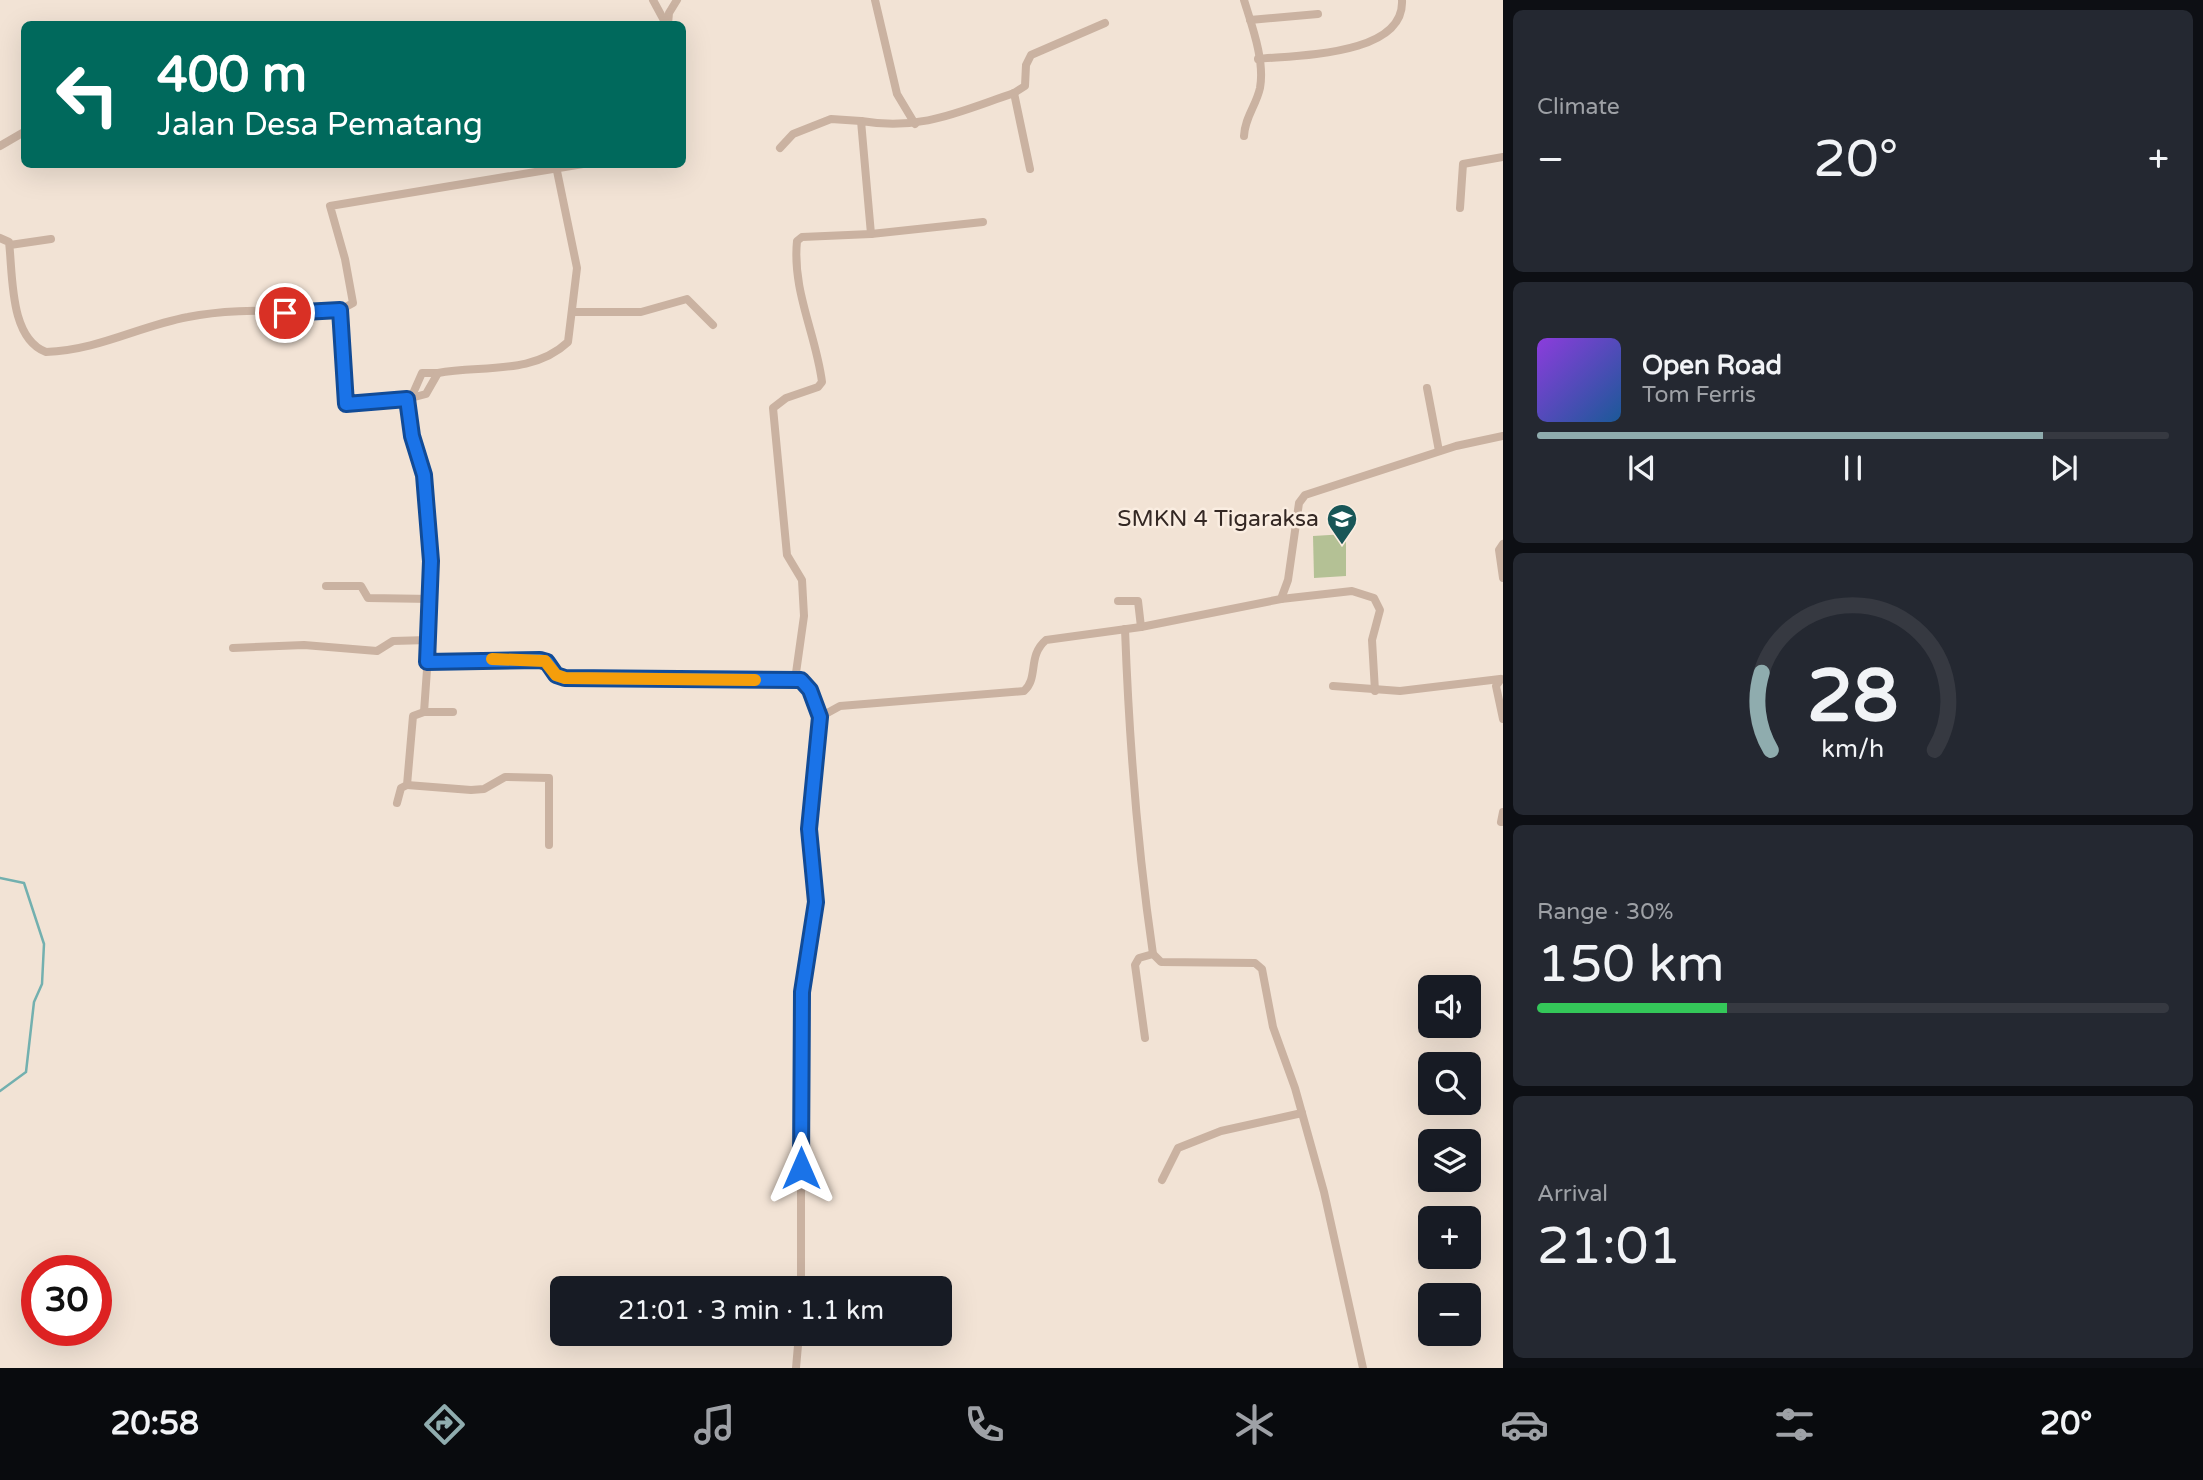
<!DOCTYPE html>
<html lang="en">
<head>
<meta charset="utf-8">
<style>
  :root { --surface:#171b24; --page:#242831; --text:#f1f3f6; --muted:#9ea1a6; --line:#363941; --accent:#8facae }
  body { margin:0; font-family:"Varela Round",sans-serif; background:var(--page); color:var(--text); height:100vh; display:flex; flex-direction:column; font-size:26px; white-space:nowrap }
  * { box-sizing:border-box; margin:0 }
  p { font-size:23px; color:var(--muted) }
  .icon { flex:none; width:38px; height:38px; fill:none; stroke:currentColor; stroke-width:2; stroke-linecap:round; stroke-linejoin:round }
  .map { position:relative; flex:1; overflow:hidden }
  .details { display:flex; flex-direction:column; gap:10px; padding:10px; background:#0d0f14; width:700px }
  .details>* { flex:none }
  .hud { position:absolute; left:21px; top:21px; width:665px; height:147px; border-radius:10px; box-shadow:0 7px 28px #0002; background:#00695c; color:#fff; overflow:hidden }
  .controls { position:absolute; left:1418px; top:975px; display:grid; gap:14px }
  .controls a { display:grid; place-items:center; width:63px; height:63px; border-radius:10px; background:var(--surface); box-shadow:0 7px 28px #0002; font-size:35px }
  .speed { position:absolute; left:21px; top:1255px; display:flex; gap:14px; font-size:35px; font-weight:700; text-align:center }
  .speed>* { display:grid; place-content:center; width:91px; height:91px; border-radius:50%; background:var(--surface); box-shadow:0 7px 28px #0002; line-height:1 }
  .speed .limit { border:10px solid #d22; background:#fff; color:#111 }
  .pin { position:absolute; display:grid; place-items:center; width:60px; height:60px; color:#fff; margin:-30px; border:4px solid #fff; border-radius:50%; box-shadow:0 2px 7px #0007 }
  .me { position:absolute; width:77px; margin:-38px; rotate:0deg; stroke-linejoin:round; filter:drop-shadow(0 0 5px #0008) }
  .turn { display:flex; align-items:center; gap:24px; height:147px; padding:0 21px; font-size:32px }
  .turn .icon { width:91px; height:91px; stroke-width:2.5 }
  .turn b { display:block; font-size:49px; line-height:60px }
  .big { font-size:52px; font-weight:600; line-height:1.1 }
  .details .tile { flex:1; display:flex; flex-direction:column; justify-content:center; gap:10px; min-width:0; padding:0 24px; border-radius:10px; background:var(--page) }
  .details .dial { align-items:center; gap:0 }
  .dial svg { height:182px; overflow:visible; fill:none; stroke:var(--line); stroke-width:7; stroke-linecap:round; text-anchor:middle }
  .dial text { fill:var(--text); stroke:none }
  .song { display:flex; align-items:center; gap:21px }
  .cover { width:84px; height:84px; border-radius:10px; background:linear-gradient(135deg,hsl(270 70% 55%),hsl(210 70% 35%)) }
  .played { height:7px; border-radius:4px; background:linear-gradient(90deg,var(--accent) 80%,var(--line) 80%) }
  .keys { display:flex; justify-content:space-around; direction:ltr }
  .heat { display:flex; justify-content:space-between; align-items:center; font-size:38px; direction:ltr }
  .charge { height:10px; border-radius:5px; background:linear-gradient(90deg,#34c759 30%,var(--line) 0) }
  .trip { position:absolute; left:550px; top:1276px; width:402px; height:70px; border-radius:10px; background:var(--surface); box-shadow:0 7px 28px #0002; font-weight:600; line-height:70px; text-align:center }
  .menu { display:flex; height:112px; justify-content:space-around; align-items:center; background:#090b0e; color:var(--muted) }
  .menu .icon { width:49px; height:49px }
  .menu .selected { color:var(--accent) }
  .menu b { font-size:32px; color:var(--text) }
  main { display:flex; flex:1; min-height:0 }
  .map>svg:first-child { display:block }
  .green { fill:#b4c195 }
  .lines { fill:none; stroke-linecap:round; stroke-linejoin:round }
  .stream { stroke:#73b0af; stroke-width:2.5 }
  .street { stroke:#cab2a1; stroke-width:8 }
  .route-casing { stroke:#114b97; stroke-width:18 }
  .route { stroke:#1a73e8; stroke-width:12 }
  .slow { stroke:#f59e0b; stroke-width:12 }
  .labels { text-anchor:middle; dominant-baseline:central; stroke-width:5; stroke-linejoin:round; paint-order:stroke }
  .poi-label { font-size:23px; fill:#342824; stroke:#faede1; text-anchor:end }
</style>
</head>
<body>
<main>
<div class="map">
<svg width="1503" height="1368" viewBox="0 0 1503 1368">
  <rect width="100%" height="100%" fill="#f2e3d5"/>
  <polygon class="green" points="1346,534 1346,576 1314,578 1313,536"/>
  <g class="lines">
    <polyline class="stream" points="0,878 24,883 44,944 42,984 34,1002 26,1072 0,1091"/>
    <g class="street">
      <polyline points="653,0 666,24"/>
      <polyline points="875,0 897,94 915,124"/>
      <polyline points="1250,20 1318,14"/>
      <polyline points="668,24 669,13 677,0"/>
      <path d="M1258,59c39,-4 147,-3 144,-59"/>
      <polyline points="1014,93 1030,169"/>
      <path d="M1244,136c1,-19 12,-30 16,-48 5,-27 -8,-62 -16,-88"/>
      <polyline points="0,146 24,132"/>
      <polyline points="780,148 793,134 831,119 861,121"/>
      <polyline points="1460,208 1463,164 1503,157"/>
      <polyline points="871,234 983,222"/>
      <path d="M0,238l9,4c4,32 0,96 37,110 53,-2 93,-26 142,-35 48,-10 102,-5 152,-7l13,-7 -8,-44 -15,-53 253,-42"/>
      <polyline points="10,245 51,239"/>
      <polyline points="340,310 345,402 407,399 412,436 424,475 431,561 432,599 424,712"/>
      <polyline points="573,312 641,312 687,299 713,325"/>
      <polyline points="1427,388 1439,451"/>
      <polyline points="411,398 422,373 438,373"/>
      <path d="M407,399l19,-5 12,-21c43,-8 95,2 130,-31l9,-74 -20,-97"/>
      <polyline points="1503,544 1499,550 1503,578"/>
      <polyline points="326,586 361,586 368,598 432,599"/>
      <polyline points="1281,599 1352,591 1374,598 1380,610 1372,640 1375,691"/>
      <polyline points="1118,601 1138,601 1141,627"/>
      <path d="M1125,629c4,109 12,216 28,325l8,8 94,1 7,6 11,58 22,61 29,104 39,176"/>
      <polyline points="233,648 304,645 377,651 393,641 428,640"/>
      <polyline points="427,662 540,660 547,662 556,675 565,678 801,680 810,690 820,717"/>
      <polyline points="1501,679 1496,686 1503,719"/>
      <path d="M795,680l9,-64 -2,-36 -15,-25 -14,-147 13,-10 32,-11 4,-5c-6,-48 -30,-91 -25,-141l5,-4 69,-3 -10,-113c60,10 97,-9 153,-28l11,-7 1,-21 5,-10 74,-32"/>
      <polyline points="1333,686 1400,691 1500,679"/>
      <polyline points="407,785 471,790 484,789 505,777 549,778 549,845"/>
      <polyline points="397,803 401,788 407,785 413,716 424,712 453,712"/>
      <polyline points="1501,822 1503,812"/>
      <polyline points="1145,1038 1135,965 1139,958 1153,954"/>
      <polyline points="1162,1180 1178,1148 1221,1131 1302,1113"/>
      <path d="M801,1288v-296l14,-90 -6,-73 11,-112 20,-11 184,-15c15,-13 3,-35 22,-51l95,-13 140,-28 7,-19 11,-77 6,-8 151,-49 47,-10"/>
      <polyline points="796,1368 799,1334"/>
    </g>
  </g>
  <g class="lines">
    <g class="route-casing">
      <polyline id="route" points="285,313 340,310 346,404 407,399 412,436 424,475 431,561 427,662 540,660 547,662 556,675 565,678 801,680 810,690 820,717 809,829 816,902 802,992 801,1168"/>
    </g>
    <use href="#route" class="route"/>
    <polyline class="slow" points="492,659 545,661 556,675 565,678 755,680"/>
  </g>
  <defs>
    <g id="school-pin" transform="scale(1.575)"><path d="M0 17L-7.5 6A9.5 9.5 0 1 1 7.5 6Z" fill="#185657" stroke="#faede1"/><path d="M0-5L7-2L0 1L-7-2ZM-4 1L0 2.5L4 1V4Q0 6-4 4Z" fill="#fff"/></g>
  </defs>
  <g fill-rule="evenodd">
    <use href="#school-pin" x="1342" y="519"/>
  </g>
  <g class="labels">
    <g class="poi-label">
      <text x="1319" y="519">SMKN 4 Tigaraksa</text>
    </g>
  </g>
</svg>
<div class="controls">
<a><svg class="icon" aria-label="sound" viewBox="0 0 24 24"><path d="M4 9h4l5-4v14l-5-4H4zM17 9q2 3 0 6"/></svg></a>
<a><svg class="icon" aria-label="search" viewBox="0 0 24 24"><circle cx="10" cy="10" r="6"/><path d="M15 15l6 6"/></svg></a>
<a><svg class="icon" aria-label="layers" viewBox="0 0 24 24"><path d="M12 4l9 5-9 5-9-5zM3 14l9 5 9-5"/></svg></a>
<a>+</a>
<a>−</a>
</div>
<div class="speed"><div class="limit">30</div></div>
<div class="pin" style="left:285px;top:313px;background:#d93025"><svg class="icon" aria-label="arrive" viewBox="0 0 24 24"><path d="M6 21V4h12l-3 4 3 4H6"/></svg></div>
<svg class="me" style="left:801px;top:1168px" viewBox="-20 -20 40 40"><path d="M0-17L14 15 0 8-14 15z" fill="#1a73e8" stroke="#fff" stroke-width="4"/></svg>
<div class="trip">21:01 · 3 min · 1.1 km</div>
<div class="hud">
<div class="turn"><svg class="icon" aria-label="left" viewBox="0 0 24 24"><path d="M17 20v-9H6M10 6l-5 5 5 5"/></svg><div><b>400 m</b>Jalan Desa Pematang</div></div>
</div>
</div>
<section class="details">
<div class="tile"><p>Climate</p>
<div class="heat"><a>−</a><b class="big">20°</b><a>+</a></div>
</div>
<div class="tile">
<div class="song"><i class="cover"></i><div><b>Open Road</b><p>Tom Ferris</p></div></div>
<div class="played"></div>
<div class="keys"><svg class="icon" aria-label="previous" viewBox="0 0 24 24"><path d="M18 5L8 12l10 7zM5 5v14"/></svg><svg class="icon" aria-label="pause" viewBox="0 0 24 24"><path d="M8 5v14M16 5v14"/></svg><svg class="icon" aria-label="next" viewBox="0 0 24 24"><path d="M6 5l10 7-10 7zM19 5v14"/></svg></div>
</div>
<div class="tile dial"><svg viewBox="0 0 100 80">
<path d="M14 69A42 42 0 1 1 86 69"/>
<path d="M14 69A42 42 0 0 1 10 35" stroke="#8facae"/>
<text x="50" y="56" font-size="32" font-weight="700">28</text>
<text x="50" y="72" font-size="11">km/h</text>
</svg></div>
<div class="tile"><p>Range · 30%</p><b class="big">150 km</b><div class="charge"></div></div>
<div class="tile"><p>Arrival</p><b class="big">21:01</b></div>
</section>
</main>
<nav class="menu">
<b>20:58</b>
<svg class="icon selected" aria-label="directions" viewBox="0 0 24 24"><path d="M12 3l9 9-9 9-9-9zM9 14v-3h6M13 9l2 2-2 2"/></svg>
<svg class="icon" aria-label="music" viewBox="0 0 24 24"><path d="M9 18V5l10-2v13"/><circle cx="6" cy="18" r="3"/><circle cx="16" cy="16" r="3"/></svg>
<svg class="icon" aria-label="phone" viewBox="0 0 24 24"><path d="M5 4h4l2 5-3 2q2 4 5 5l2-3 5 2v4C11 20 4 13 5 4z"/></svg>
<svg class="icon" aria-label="climate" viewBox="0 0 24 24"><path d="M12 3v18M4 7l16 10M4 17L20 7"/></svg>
<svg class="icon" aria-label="car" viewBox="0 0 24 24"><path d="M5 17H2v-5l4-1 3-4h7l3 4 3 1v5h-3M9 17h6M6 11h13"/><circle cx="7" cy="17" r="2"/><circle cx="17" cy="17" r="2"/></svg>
<svg class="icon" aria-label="filters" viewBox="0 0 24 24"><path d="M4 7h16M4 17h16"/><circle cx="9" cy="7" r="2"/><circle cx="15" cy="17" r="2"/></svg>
<b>20°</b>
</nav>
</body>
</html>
